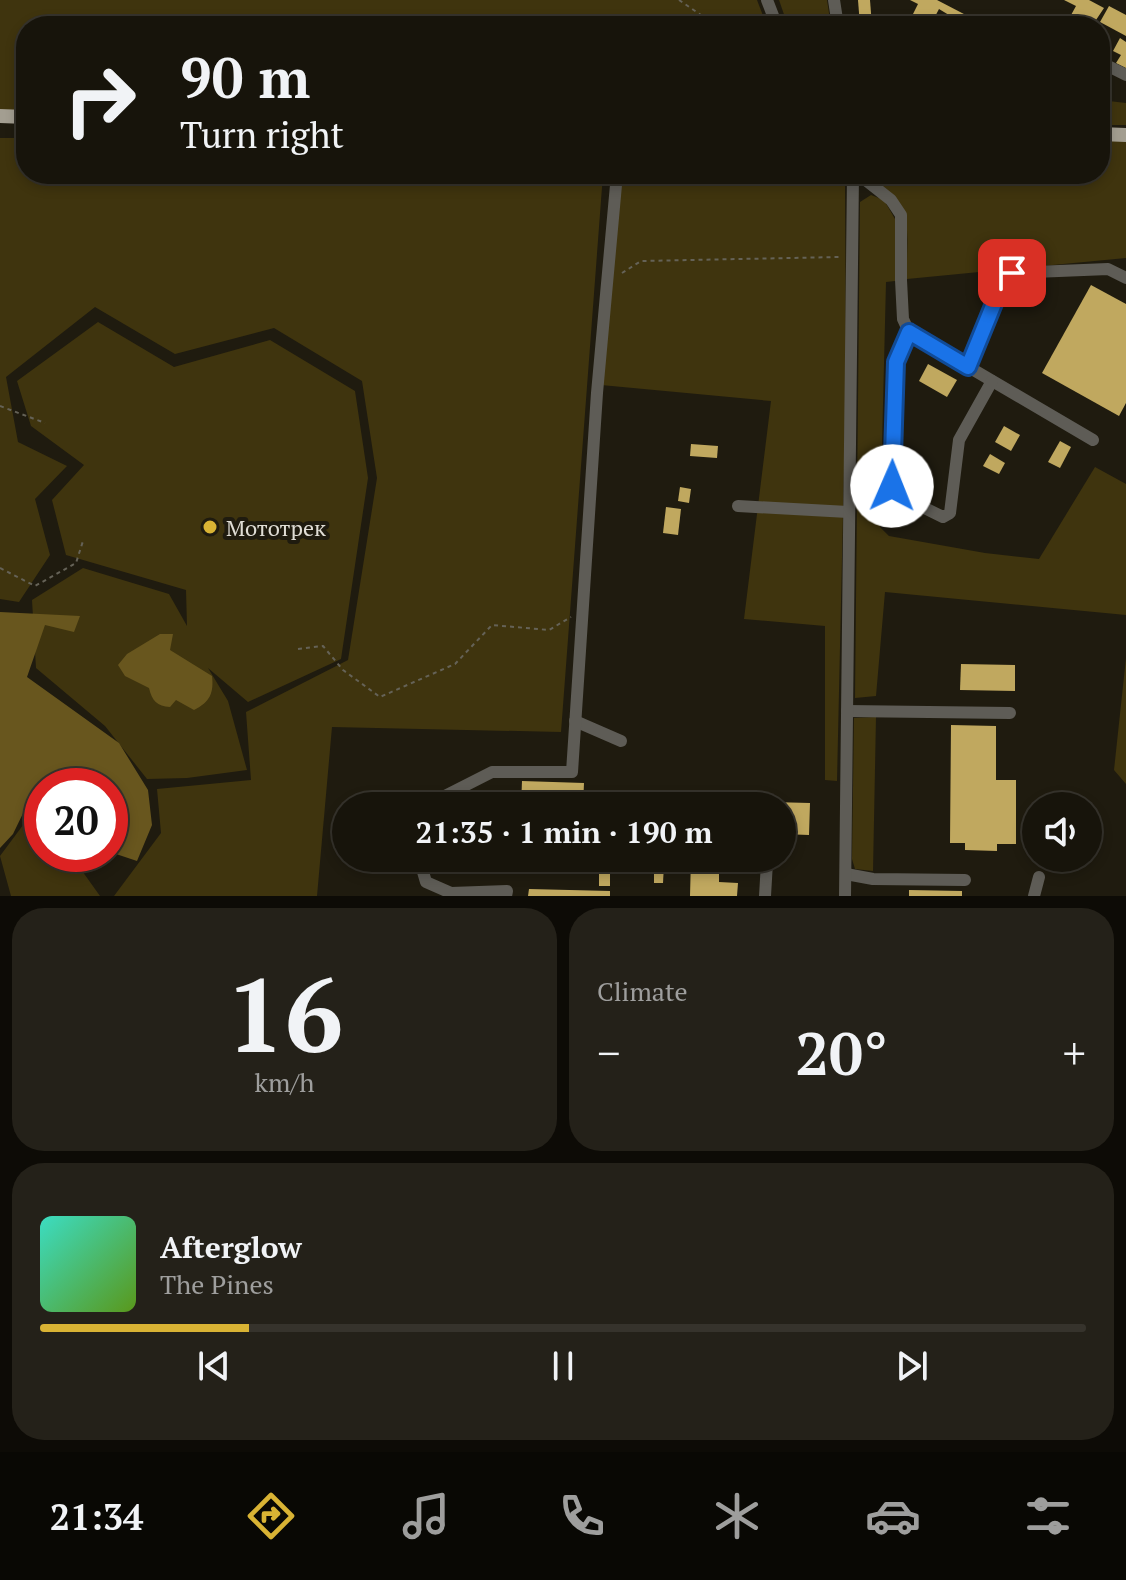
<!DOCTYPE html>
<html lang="en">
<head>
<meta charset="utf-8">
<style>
  :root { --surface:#17140b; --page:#242119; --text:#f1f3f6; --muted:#9e9e9d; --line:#36332c; --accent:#d9b334 }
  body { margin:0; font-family:"PT Serif",serif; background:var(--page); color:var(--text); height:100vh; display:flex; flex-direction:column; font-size:30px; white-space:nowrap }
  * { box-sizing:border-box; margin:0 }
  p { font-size:26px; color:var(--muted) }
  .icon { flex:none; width:44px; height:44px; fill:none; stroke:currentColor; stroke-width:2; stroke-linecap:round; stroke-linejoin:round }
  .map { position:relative; height:896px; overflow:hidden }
  .details { display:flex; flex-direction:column; gap:12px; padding:12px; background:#0d0b06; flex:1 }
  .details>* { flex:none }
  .top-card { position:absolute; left:16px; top:16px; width:1094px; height:168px; border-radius:32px; box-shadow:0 4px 12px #0003,0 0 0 2px var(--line); background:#17140b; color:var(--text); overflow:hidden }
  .fabs { position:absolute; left:1022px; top:792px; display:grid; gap:16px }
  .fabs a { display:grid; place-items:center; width:80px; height:80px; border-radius:50%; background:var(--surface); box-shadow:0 4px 12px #0003,0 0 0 2px var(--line); font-size:40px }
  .speed { position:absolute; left:24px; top:768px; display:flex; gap:16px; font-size:40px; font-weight:700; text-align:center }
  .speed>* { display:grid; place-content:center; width:104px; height:104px; border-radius:50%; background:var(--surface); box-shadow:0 4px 12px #0003,0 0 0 2px var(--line); line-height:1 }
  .speed .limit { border:12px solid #d22; background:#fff; color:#111 }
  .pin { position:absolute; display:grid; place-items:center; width:68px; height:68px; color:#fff; margin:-34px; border-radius:16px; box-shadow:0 4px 12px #0006 }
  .me { position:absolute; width:88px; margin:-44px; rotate:1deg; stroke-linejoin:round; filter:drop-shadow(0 0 6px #0008) }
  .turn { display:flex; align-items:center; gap:28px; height:168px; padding:0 32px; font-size:36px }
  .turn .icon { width:104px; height:104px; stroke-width:2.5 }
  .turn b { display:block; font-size:56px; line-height:68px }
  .big { font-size:60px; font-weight:800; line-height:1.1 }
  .details .card { flex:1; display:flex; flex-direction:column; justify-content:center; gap:12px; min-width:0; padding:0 28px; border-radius:32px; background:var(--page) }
  .details .dial { align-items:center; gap:0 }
  .dial b { font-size:104px; line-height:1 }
  .song { display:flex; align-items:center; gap:24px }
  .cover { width:96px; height:96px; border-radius:12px; background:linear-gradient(135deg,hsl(170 70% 55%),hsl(90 70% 35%)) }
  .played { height:8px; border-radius:4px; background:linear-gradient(90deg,var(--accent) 20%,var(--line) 20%) }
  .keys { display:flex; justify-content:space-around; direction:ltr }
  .heat { display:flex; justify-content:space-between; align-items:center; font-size:44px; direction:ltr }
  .details .tiles { flex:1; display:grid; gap:12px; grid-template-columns:1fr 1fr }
  .card:last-child { grid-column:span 2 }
  .trip { position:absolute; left:332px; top:792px; width:464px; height:80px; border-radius:40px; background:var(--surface); box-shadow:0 4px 12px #0003,0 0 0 2px var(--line); font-weight:800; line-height:80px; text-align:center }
  .menu { display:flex; height:128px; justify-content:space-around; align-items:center; background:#090804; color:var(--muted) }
  .menu .icon { width:56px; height:56px }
  .menu .selected { color:var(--accent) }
  .menu b { font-size:36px; color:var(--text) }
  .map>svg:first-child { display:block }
  .green { fill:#3f340e }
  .water { fill:#68561e }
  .building { fill:#c0a85f }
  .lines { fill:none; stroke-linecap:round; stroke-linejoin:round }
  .path { stroke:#656257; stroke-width:2; stroke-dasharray:4 4; stroke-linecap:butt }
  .minor { stroke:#5e5c56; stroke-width:12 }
  .major { stroke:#a39e91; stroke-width:14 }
  .route-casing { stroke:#114b97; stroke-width:20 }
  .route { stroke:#1a73e8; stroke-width:14 }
  .poi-dot { fill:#d9b334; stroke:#1f1b0f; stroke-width:3 }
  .labels { text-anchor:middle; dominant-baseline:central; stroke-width:8; stroke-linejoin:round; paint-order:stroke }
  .poi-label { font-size:22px; fill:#e0ddd5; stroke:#1f1b0f; text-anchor:start }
</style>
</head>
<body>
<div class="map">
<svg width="1126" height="896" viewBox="0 0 1126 896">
  <rect width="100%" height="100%" fill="#1f1b0f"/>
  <g class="green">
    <polygon points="0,0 757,0 767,26 26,26 26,110 0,110"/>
    <polygon points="779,0 827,0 831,26 788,26"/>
    <polygon points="1100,100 1126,103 1126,125 1100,125"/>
    <polygon points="0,138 26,138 26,174 603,174 561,732 332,727 317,896 114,896 161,833 157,789 251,780 246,712 348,660 377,478 362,381 274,328 175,354 95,307 6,377 18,442 67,466 35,499 50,555 19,602 0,599"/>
    <path d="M1100,141h26v117l-219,21c-1,-60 10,-65 -40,-105h233z"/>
    <polygon points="620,174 845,174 846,379 837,781 825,780 825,626 744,619 771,401 601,385"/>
    <polygon points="871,195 884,200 895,219 895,281 886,282 880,527 889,536 985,553 1039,559 1095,467 1126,484 1126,615 885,592 876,696 855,698 860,202"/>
    <polygon points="98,322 174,367 270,340 355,391 368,478 341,659 248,702 208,668 228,701 247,770 187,778 147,779 105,726 36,668 32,600 83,568 169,594 187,626 186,590 66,555 52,500 84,465 31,426 17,381"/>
    <polygon points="1126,658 1126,784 1114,770"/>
    <polygon points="876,717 873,871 855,869 852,859 854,718"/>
    <polygon points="32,813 42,824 42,854 70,854 100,896 11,896 0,856"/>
  </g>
  <g class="water">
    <polygon points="0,612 80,616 74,632 45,625 27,677 119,743 148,790 152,825 137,861 110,852 110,786 42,786 42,812 28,803 13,834 0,848"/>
    <path d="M160,634h13l-3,16 42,26c2,17 -2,26 -18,34l-18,-10 -6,7c-13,-1 -18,-6 -21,-19l-24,-12 -7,-11 9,-11z"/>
  </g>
  <g class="building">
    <polygon points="858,0 870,0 872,26 860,26"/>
    <polygon points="910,0 937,0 987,26 967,26 939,9 930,26 912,26 908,24 918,4"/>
    <polygon points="1064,0 1089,0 1104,8 1092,26 1065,26 1076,6"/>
    <polygon points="1109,6 1126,15 1126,36 1100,22"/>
    <polygon points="1120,38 1126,42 1126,68 1116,63 1121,55 1113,51"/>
    <polygon points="1091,285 1126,304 1126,403 1119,416 1042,373"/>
    <polygon points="928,364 957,380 947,397 919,381"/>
    <polygon points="1004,426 1020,435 1011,451 995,442"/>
    <polygon points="1060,441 1071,447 1060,468 1048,462"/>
    <polygon points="691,444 718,446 717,458 690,456"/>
    <polygon points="990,454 1005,463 999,474 983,466"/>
    <polygon points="680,487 691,489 689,503 678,501"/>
    <polygon points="666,507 681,509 678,535 663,533"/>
    <polygon points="961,664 1015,665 1015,691 960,690"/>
    <polygon points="951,725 996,726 996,780 1016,780 1016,844 997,844 997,851 965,850 965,843 950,843"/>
    <polygon points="522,781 584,783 583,806 521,806"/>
    <polygon points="595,795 608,796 608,806 595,806"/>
    <polygon points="641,799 810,803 809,835 782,834 782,806 641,806"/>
    <polygon points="593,858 610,858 610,886 599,886 599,871 593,870"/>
    <polygon points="691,858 719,858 719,882 738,883 737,896 690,896"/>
    <polygon points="654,864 664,864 663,883 654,883"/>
    <polygon points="529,889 610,891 610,896 528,896"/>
    <polygon points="909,890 962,891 962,896 909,896"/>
  </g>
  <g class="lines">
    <g class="path">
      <polyline points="679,0 717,26"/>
      <polyline points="622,273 641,261 839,257"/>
      <polyline points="0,406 45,423"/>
      <polyline points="0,568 35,586 76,563 83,541"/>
      <polyline points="298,649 323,646 343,670 380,697 455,664 492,625 549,630 571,617"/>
    </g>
    <g class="minor">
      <polyline points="767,0 777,26"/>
      <polyline points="834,0 838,26"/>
      <polyline points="1100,62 1126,75"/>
      <polyline points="858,174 891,200 901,215 901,280 903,319 909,332 1093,440"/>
      <polyline points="909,332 896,362 892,486 900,496 943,517 950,513 959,440 992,381"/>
      <polyline points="968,367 1004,279 1012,273 1108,269 1126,278"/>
      <polyline points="738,506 848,512"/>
      <polyline points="847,711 1010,713"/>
      <polyline points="575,721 621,741"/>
      <polyline points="425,806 492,772 572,772 597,393 617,174"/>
      <polyline points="419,858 426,882 451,893 507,891 506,896"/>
      <polyline points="762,858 767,862 765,896"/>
      <polyline points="846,874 873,879 965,880"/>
      <polyline points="845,896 853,174"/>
      <polyline points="1034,896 1039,877"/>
    </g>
    <g class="major">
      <polyline points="0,116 26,117"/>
      <polyline points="1100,134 1126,135"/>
    </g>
  </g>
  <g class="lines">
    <g class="route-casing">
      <polyline id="route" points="892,486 896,362 909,332 968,367 1004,279 1012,273"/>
    </g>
    <use href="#route" class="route"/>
  </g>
  <circle class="poi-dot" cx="210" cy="527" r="8"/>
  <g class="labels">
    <g class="poi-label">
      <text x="226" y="527">Мототрек</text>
    </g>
  </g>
</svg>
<div class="fabs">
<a><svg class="icon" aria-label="sound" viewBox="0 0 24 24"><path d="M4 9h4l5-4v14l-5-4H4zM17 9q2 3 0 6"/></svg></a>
</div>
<div class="speed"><div class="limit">20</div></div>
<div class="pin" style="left:1012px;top:273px;background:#d93025"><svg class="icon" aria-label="arrive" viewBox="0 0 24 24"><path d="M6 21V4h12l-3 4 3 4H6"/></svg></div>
<svg class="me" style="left:892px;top:486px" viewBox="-20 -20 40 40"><circle r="19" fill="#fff"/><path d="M0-13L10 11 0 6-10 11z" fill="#1a73e8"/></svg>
<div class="trip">21:35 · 1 min · 190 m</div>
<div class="top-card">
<div class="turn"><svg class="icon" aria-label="right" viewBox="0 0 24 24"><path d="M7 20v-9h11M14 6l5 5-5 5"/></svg><div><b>90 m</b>Turn right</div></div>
</div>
</div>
<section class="details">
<div class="tiles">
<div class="card dial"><b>16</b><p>km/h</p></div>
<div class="card"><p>Climate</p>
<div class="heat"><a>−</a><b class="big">20°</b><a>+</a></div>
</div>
<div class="card">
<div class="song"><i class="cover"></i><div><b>Afterglow</b><p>The Pines</p></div></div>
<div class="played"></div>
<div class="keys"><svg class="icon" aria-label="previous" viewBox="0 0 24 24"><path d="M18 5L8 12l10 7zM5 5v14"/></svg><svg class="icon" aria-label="pause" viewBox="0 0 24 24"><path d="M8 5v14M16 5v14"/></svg><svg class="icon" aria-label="next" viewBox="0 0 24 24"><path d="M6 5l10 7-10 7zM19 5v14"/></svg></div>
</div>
</div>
</section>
<nav class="menu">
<b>21:34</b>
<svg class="icon selected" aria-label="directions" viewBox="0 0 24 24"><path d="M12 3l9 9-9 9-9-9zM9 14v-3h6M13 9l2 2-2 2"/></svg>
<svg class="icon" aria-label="music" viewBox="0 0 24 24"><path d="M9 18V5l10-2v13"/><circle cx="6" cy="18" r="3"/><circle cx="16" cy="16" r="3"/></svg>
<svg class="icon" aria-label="phone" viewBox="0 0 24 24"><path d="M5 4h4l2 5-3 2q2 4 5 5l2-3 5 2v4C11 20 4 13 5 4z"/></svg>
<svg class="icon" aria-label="climate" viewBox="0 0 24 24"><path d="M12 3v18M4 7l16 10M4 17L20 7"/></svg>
<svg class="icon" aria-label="car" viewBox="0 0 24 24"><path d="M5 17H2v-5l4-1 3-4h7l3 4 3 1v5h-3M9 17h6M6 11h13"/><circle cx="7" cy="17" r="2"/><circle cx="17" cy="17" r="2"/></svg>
<svg class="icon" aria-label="filters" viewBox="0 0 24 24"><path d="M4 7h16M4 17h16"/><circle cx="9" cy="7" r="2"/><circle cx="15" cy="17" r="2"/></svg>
</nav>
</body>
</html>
